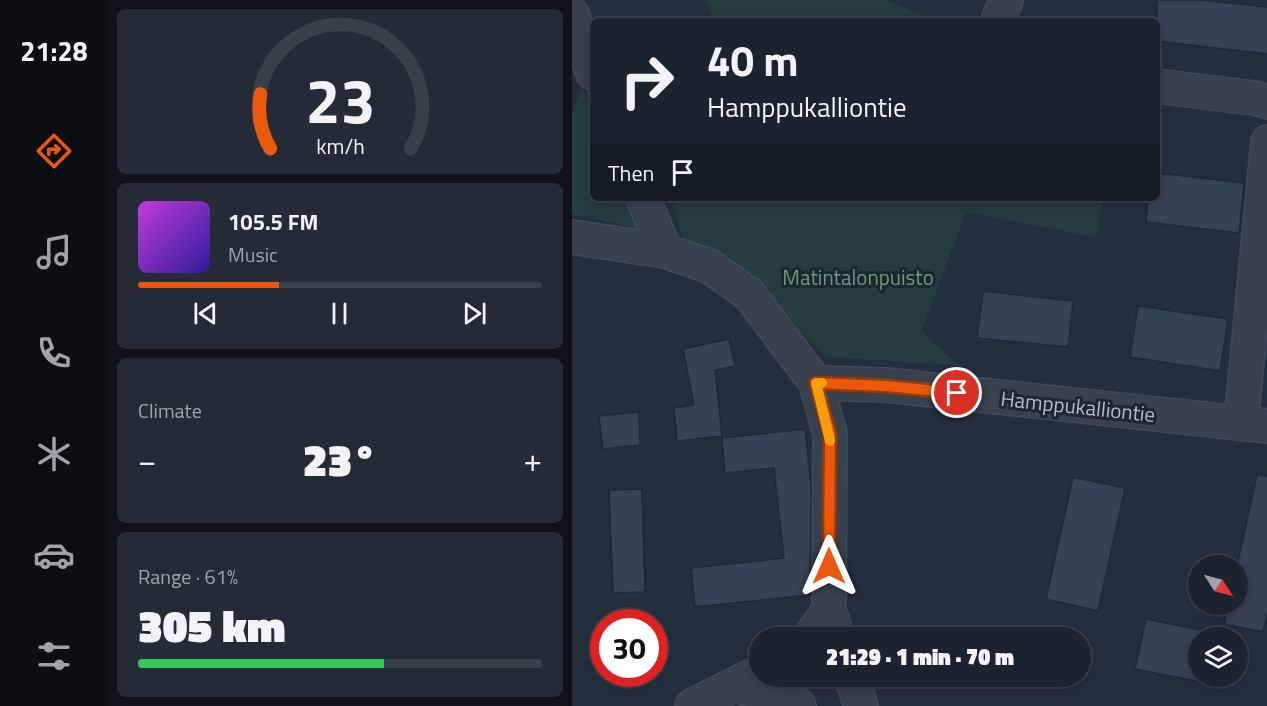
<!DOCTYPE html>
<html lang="en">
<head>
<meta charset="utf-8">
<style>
  :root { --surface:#1b232e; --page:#242b36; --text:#f1f3f6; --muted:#a0a4aa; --line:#39404a; --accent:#ea580c }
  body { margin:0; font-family:"Titillium Web",sans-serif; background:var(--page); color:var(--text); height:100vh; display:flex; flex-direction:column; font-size:22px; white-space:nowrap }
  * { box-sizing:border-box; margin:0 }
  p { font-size:20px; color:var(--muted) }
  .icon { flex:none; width:33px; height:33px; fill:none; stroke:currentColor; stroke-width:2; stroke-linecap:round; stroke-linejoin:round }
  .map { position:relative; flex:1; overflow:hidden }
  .side { display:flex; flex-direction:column; gap:9px; padding:9px; background:#0f1319; width:464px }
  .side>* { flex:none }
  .guide { position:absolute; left:18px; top:18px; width:570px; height:183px; border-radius:9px; box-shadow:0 3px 15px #0003,0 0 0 2px var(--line); background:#1b232e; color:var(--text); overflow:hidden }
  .needle { width:39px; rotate:126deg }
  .buttons { position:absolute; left:616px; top:555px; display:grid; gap:12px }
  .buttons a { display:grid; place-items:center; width:60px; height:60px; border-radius:50%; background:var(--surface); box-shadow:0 3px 15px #0003,0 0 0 2px var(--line); font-size:30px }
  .speed { position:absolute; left:18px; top:609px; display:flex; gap:12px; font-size:30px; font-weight:700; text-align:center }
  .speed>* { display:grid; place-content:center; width:78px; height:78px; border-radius:50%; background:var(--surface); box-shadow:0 3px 15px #0003,0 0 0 2px var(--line); line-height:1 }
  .speed .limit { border:9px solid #d22; background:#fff; color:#111 }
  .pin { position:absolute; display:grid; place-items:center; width:51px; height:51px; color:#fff; margin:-26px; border:3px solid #fff; border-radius:50%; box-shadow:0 2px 6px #0007 }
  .me { position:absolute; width:66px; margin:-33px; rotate:0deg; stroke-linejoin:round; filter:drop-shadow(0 0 4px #0008) }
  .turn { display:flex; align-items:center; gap:21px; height:126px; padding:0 18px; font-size:27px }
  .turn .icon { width:78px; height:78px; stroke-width:2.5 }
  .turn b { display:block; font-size:42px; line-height:51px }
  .then { display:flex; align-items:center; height:57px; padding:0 18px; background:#0003; gap:12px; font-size:22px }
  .big { font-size:45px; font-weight:800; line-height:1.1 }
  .side .card { flex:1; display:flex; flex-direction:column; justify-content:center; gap:9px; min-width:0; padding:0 21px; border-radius:9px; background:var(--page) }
  .side .dial { align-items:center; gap:0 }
  .dial svg { height:156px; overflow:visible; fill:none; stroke:var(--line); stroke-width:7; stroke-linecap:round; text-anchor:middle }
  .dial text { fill:var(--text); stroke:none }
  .song { display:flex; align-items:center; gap:18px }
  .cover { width:72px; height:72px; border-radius:9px; background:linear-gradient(135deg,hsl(290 70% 55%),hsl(250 70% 35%)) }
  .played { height:6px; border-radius:3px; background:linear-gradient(90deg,var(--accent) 35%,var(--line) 35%) }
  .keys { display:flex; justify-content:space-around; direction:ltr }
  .heat { display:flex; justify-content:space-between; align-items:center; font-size:33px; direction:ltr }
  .charge { height:9px; border-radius:4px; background:linear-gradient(90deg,#34c759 61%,var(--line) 0) }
  .trip { position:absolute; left:177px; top:627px; width:342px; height:60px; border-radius:30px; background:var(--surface); box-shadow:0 3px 15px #0003,0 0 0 2px var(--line); font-weight:800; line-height:60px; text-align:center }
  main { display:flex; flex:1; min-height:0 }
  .dock { display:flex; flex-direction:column; width:108px; justify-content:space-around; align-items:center; background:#0b0e12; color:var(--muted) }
  .dock .icon { width:42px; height:42px }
  .dock .current { color:var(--accent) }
  .dock b { font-size:27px; color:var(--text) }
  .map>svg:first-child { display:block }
  .green { fill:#263c3f }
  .building { fill:#364354; stroke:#1f2835; stroke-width:1.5 }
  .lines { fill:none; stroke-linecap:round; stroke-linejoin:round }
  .minor-casing { stroke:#414a57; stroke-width:36 }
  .minor { stroke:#38414e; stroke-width:33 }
  .route-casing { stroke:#983908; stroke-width:15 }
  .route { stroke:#ea580c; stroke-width:10 }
  .slow { stroke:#f59e0b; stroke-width:10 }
  .labels { text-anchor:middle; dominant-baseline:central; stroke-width:6; stroke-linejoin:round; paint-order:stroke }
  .park-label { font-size:21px; fill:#6b9a76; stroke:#1d2633 }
  .street-label { font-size:21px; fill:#b4bcc9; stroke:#1d2633 }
</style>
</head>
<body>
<main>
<nav class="dock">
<b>21:28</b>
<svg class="icon current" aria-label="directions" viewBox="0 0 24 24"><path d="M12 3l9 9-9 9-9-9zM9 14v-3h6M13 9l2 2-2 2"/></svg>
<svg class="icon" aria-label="music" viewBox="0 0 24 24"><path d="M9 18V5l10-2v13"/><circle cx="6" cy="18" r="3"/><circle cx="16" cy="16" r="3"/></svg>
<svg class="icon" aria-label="phone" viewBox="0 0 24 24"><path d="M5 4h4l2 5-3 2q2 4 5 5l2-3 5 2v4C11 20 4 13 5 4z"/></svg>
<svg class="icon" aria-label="climate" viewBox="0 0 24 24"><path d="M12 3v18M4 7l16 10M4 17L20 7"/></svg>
<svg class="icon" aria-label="car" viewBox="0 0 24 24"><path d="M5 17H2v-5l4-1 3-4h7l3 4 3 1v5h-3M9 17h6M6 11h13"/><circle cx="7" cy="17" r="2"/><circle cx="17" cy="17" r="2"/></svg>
<svg class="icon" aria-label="filters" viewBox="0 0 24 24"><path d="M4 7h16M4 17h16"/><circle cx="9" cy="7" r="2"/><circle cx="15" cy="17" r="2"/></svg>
</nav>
<section class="side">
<div class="card dial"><svg viewBox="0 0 100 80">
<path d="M14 69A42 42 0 1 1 86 69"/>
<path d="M14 69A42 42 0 0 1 9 41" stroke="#ea580c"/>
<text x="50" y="56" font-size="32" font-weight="700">23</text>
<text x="50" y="72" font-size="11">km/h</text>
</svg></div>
<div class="card">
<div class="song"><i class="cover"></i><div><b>105.5 FM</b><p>Music</p></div></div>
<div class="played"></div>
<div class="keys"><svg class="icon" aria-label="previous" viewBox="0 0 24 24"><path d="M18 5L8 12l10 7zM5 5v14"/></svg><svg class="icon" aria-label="pause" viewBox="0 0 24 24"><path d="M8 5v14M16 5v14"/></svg><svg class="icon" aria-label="next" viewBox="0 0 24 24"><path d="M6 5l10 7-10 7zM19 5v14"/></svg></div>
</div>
<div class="card"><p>Climate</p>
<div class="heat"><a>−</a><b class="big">23°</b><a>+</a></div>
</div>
<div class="card"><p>Range · 61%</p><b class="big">305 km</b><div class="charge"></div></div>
</section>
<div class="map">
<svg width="696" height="706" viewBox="0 0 696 706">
  <rect width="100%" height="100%" fill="#242f3e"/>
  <g class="green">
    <polygon points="135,0 312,0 368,21 142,21"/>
    <polygon points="10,88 21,114 21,198 56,198 68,229 0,214 0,113"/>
    <polygon points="99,198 531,198 524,237 394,212 349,331 386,365 255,357 231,335 182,274 113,243"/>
  </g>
  <g class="building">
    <polygon points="585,0 629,0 696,7 696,54 585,41"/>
    <polygon points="585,173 672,183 667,233 574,222 576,198 585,198"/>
    <polygon points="411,291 501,301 496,347 405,338"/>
    <polygon points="566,306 656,319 648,371 558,357"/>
    <polygon points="157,339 163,366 143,370 150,436 105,441 102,408 122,405 111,349"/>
    <polygon points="67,412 68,445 31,449 27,416"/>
    <polygon points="233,429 239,486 238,595 123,607 119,568 212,558 202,468 153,473 150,438"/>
    <polygon points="685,475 696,476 696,610 691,632 652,624 657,604 666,604 665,566"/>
    <polygon points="501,477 553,488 526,611 474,599"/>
    <polygon points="70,489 73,592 41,593 37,490"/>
    <polygon points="574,619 653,635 652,638 627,638 627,676 645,676 643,685 563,669"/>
  </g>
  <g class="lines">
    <g class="minor-casing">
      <g id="minor">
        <polyline points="0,14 21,73"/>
        <polyline points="426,21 434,0"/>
        <polyline points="585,86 682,98 696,102"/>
        <polyline points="71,198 93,251"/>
        <polyline points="0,237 93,251 137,266 177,294 244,383 258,434 257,610 266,638"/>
        <polyline points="244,383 314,385 696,426"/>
        <polyline points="669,423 696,142"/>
        <polyline points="237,638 257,610"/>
        <polyline points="279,676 289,706"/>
        <polyline points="164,685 227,706"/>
        <polyline points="120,706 188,672"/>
      </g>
    </g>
    <use href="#minor" class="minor"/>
  </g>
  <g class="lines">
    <g class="route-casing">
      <polyline id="route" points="257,566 258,434 244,383 314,386 385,393"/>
    </g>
    <use href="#route" class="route"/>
    <polyline class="slow" points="250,383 244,383 258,441"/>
  </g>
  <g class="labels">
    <g class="park-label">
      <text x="286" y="277">Matintalonpuisto</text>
    </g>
    <g class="street-label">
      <text transform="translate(506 406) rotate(6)">Hamppukalliontie</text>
    </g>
  </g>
</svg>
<div class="buttons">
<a><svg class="needle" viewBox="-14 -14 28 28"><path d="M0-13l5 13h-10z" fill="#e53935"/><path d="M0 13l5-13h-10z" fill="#a0a4aa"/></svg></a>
<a><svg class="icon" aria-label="layers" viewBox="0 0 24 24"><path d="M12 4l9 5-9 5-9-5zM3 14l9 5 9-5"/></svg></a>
</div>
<div class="speed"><div class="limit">30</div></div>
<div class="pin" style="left:385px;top:393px;background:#d93025"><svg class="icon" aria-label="arrive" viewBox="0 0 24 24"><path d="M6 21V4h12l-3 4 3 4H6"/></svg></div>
<svg class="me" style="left:257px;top:566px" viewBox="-20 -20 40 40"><path d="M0-17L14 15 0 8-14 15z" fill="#ea580c" stroke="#fff" stroke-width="4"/></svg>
<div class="trip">21:29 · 1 min · 70 m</div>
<div class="guide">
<div class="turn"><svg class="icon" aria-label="right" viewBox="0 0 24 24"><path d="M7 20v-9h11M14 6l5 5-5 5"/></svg><div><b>40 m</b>Hamppukalliontie</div></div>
<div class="then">Then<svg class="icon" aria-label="arrive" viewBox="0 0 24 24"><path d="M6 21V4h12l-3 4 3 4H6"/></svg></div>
</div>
</div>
</main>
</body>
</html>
